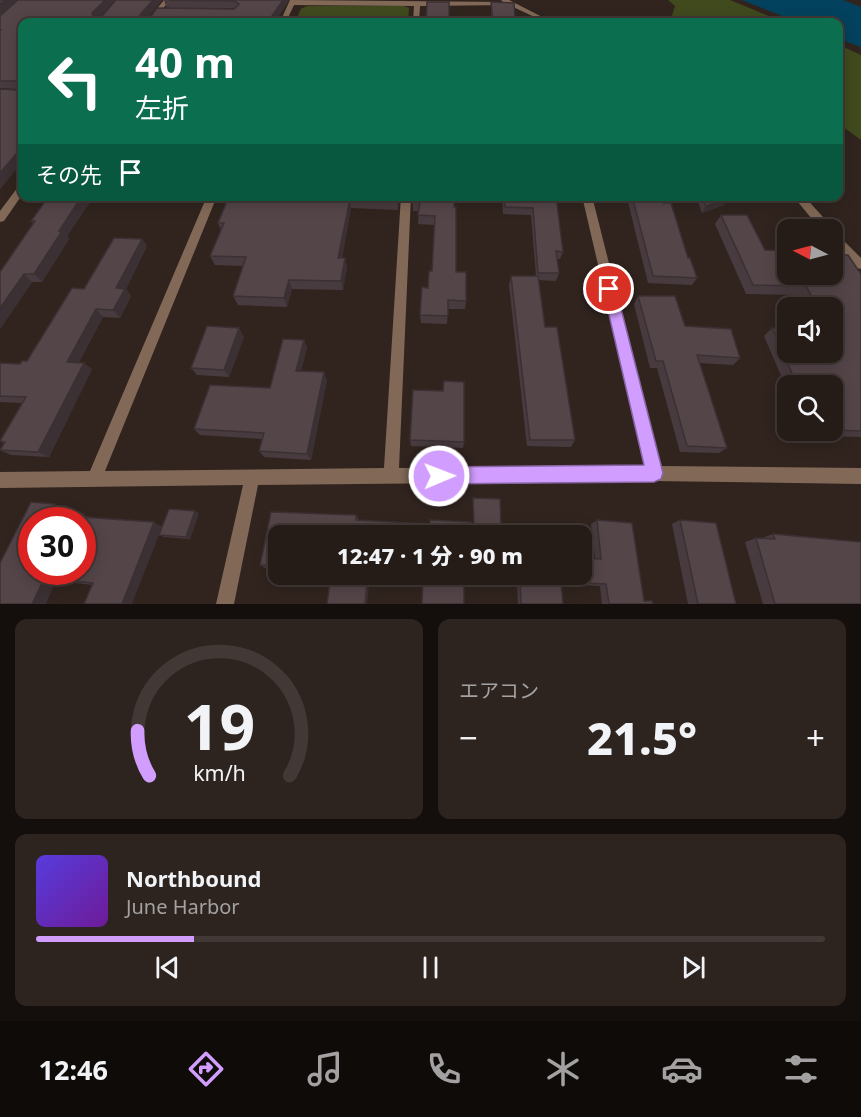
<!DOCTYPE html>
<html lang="ja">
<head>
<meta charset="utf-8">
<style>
  :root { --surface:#251b17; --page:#2d2420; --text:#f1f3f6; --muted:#a3a1a1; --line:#423936; --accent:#d19dfe }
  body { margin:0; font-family:"Noto Sans","Noto Sans JP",sans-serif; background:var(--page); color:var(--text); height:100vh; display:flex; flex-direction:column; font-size:22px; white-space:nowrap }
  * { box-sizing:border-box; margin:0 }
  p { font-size:20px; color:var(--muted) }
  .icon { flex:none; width:33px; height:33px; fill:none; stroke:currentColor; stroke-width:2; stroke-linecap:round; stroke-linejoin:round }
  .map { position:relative; height:604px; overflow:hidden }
  .sheet { display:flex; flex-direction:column; gap:15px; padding:15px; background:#140f0d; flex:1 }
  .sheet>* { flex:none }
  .banner { position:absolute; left:18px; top:18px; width:825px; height:183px; border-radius:12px; box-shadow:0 3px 15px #0003,0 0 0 2px var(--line); background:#0b6e4f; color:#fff; overflow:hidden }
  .needle { width:39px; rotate:276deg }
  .controls { position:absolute; left:777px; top:219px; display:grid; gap:12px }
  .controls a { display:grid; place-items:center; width:66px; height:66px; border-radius:12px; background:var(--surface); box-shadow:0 3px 15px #0003,0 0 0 2px var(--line); font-size:30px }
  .speed { position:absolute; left:18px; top:507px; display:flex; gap:12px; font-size:30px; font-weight:700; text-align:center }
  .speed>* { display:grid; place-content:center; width:78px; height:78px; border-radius:50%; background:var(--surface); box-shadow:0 3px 15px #0003,0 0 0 2px var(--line); line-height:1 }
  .speed .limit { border:9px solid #d22; background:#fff; color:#111 }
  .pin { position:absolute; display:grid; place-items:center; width:51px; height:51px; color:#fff; margin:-26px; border:3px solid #fff; border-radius:50%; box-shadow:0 2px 6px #0007 }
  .me { position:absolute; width:66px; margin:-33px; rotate:89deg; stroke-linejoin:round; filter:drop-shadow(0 0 4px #0008) }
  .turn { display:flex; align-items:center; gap:21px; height:126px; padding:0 18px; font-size:27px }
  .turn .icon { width:78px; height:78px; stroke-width:2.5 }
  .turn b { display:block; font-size:42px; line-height:51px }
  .then { display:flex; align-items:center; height:57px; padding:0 18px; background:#0003; gap:12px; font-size:22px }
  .big { font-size:45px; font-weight:800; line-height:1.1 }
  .sheet .card { flex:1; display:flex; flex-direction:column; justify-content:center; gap:9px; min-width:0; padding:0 21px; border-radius:12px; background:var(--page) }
  .sheet .dial { align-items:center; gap:0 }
  .dial svg { height:156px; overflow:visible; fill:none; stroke:var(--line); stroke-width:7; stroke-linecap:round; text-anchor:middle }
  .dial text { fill:var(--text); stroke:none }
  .song { display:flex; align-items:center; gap:18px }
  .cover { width:72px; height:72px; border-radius:9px; background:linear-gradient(135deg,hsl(250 70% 55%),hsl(280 70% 35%)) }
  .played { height:6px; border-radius:3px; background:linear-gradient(90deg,var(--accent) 20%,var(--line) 20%) }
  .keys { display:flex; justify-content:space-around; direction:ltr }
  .heat { display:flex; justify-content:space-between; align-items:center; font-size:33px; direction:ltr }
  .sheet .tiles { flex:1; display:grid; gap:15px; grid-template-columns:1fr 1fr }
  .card:last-child { grid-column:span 2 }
  .trip { position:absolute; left:268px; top:525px; width:324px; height:60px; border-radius:12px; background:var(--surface); box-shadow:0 3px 15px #0003,0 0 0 2px var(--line); font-weight:800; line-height:60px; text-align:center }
  .tabs { display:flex; height:96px; justify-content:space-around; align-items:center; background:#0f0b09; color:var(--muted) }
  .tabs .icon { width:42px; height:42px }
  .tabs .on { color:var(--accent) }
  .tabs b { font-size:27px; color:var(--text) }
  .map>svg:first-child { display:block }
  .green { fill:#414a1d }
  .water { fill:#03425e }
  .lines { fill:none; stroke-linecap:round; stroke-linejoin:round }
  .minor { fill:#826957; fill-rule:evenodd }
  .wall { fill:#483b3f }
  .shaded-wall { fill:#3b3033 }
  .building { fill:#544549; stroke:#3b3033; stroke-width:1.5; fill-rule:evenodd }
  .route { fill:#d19dfe; stroke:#8866a5; stroke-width:1.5 }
</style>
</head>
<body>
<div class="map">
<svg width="861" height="604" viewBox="0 0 861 604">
  <rect width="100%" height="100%" fill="#31241f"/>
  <g class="green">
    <polygon points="668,0 730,0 783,22 670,22 675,6"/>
    <polygon points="307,6 404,6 409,8 408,22 295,22 301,9"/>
    <polygon points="839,45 861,55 861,140 839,124"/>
  </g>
  <polygon class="water" points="742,0 843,0 861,7 861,47 839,39 838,22 797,22"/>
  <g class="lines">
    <g class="minor">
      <polygon points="164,0 170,0 152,22 146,22"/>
      <polygon points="290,0 503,2 501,0 509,0 552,22 545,22 509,5 420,6 419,22 413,22 414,6 294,5 286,22 280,22"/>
      <polygon points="22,186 22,195 4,221 0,222 0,211 18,187"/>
      <polygon points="207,196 217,196 105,471 384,468 401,196 411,196 399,468 645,466 582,196 592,196 660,466 861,468 861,484 654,481 258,485 234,604 216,604 243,485 0,488 0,472 90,471"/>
      <polygon points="793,196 804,196 832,227 833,230 861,258 861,269 857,268 832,241 832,230 821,230"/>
    </g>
  </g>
  <g class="wall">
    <polygon points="0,0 115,0 100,16 102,16 116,0 162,0 149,16 234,9 235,8 167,8 164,1 289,0 275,22 22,22 22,162 0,189 0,89 16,90 17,89 0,88"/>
    <polygon points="491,2 515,19 537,22 491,22"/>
    <polygon points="49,196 94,196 67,236 69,239 42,282 32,282 0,329 0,272 33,223 31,221"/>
    <polygon points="141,196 169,196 167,199 142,198"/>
    <polygon points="229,196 399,196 398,210 351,208 342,258 345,258 347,267 343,290 292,289 287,307 238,305 233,296 243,266 215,265 210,256 221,230 218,223"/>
    <polygon points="412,196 454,196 456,272 466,301 465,309 448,309 447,324 421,323 420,315 432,271 434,225 418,224 419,211 413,211"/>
    <polygon points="502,196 556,196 563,252 560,259 557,259 559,273 556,281 538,280 545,327 575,440 571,447 527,446 509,285 511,276 536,276 531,215 503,214"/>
    <polygon points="621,196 661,196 663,203 697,278 692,285 648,283 628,202 622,202"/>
    <polygon points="696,196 728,196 728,198 724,205 702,213"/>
    <polygon points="721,215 765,250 861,274 861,437 805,436 802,430 832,430 832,386 788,386 788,398 783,387 785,385 764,336 772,328 832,352 832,308 804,308 797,295 746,294 715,224"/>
    <polygon points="142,239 147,246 126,289 131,296 120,318 103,317 79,362 92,369 49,457 11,455 0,450 4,444 0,441 22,403 0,402 0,363 20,364 27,361 84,289"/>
    <polygon points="638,296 685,326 740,358 733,365 699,363 727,448 719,453 680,452 657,368 650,368 634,304"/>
    <polygon points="244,337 229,377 197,375 191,368"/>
    <polygon points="304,340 307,348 301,371 327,380 311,460 264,457 259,451 262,439 200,435 194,429 270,388"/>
    <polygon points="443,391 464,442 463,448 411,446 410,440"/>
    <polygon points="473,498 501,525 500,527 473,526"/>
    <polygon points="54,504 65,508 63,512 92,517 162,526 199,513 190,539 164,537 159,535 93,585 56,581 0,604"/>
    <polygon points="271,512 356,515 359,520 430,524 430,520 471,522 471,536 279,536 279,568 265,568 260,565"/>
    <polygon points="597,520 644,601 653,604 602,604 600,586 561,584 563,604 518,604 517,582 514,582 513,574 582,574 595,558 591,524"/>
    <polygon points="680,520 736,604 688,604 672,524"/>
    <polygon points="514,528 556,536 512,536 512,532"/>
    <polygon points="773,534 861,604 763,604 745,542 756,538 762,538"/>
    <polygon points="331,574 471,574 423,580"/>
  </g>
  <g class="shaded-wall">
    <polygon points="5,0 18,0 0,16 0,5"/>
    <polygon points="105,0 115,0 96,21 93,16 92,13"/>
    <polygon points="153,0 162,0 144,22 140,15"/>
    <polygon points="283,0 289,0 275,22 268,22"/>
    <polygon points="22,147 22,162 0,189 0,173"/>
    <polygon points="82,196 94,196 67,236 69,239 42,282 34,274 59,231"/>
    <polygon points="398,196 399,196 398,210 397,201"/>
    <polygon points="728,198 724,205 702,213 706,206"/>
    <polygon points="350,199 351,208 340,266 338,258"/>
    <polygon points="142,239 147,246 126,289 131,296 120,318 113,310 116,288"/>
    <polygon points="345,258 347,267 343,290 341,281"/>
    <polygon points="24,274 32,282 0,329 0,308"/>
    <polygon points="289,280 292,289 287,307 284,298"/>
    <polygon points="96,309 103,317 75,369 67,362"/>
    <polygon points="239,328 244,337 229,377 224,370"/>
    <polygon points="304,340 307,348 299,378 296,371"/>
    <polygon points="84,363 92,369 49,457 38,452"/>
    <polygon points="324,372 327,380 311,460 307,454"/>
    <polygon points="54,504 65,508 62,515 50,511"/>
    <polygon points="195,511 199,513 190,539 186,537"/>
    <polygon points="154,522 162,527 132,604 122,604"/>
    <polygon points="368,574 370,577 367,604 365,604"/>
    <polygon points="44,579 56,581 46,604 32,604"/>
  </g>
  <g class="building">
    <polygon points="0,0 5,0 0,5"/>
    <polygon points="18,0 105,0 92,13 93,16 102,16 116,0 153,0 140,15 151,16 157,8 234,9 239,4 234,1 164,0 283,0 268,22 22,22 22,147 0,173 0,89 16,90 19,87 17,81 0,81 0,31 1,30 0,30 0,16"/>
    <polygon points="427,2 449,2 449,19 466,19 466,22 426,22"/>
    <polygon points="491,2 514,3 515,19 536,21 537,22 493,22"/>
    <polygon points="49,196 82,196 59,231 62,231 34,274 24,274 0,308 0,272 35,221 31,221"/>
    <polygon points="229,196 398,196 397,201 350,199 338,258 345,258 341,281 289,280 284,298 233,296 246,257 210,256 224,223 218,223"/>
    <polygon points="412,196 454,196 454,207 456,207 456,272 466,272 466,301 448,300 448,316 420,315 422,287 428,288 429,271 432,271 435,216 418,215 420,202 412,201"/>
    <polygon points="504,196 556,196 563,252 556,251 559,273 538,273 533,208 505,207"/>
    <polygon points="632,196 661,196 663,203 671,203 688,258 690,258 697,278 653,276"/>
    <polygon points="702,196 728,196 728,198 706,206"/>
    <polygon points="721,215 747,215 765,250 788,251 788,274 832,274 832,255 848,255 861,274 861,431 832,430 832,386 795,386 792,380 795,380 772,328 788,329 788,352 832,352 832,308 818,308 806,286 753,285"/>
    <polygon points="114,238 142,239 116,288 125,289 113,310 96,309 67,362 84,363 38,452 0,450 5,442 0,441 26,397 0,396 0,363 20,364 22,361 27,361 72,288 84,289"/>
    <polygon points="511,276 538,276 545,327 557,327 575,440 530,440"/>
    <polygon points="638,296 675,296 685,326 731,329 740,358 697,355 727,448 687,446 663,361 656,361"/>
    <polygon points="207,326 239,328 224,370 191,368"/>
    <polygon points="283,339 304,340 296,371 324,372 307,454 259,451 264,433 194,429 210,385 270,388"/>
    <polygon points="444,381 464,382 464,442 410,440 413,390 443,391"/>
    <polygon points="473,498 500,499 501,525 474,524"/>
    <path d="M31,502l23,2 -4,7 34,3 -2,3 72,5 -32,82h-38l9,-21 -49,-4 -12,25h-32v-41zM32,520h50v52h-50z"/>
    <polygon points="169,509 195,511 186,537 159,535"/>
    <polygon points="271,512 356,515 356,520 430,524 430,520 471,522 471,536 279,536 279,566 260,565"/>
    <polygon points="597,520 632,523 644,601 652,601 653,604 609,604 606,584 561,582 563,604 521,604 520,580 517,579 516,574 582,574 582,558 601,559"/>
    <polygon points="680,520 716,523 736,604 698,604"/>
    <polygon points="514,528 556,530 556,536 515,536"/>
    <polygon points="773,534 861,542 861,604 775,604 756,538 775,539"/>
    <polygon points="331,574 368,574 365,604 327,604"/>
    <polygon points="373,574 464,574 464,604 422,604 423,577"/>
  </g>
  <polygon class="route" points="609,283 616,289 663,473 661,479 654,482 439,484 433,482 430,476 433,470 439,467 644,465 603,289"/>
</svg>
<div class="controls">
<a><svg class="needle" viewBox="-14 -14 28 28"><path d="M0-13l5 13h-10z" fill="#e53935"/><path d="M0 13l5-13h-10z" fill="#a3a1a1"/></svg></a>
<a><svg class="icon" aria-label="sound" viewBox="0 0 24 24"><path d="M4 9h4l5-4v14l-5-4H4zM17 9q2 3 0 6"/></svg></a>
<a><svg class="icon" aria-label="search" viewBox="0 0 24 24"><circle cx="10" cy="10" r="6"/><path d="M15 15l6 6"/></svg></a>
</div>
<div class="speed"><div class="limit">30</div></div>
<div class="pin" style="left:609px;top:289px;background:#d93025"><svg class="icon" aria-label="arrive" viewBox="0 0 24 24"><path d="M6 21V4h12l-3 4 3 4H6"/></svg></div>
<svg class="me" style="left:439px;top:476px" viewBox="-20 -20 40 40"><circle r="17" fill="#d19dfe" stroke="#fff" stroke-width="3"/><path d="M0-11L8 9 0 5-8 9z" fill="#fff"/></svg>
<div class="trip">12:47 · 1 分 · 90 m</div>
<div class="banner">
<div class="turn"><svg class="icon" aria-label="left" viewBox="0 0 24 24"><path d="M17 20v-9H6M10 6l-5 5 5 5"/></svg><div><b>40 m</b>左折</div></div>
<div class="then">その先<svg class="icon" aria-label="arrive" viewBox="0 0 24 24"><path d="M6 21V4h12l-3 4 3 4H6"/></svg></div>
</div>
</div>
<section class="sheet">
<div class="tiles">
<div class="card dial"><svg viewBox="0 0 100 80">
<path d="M14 69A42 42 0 1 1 86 69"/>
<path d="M14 69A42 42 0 0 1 8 46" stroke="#d19dfe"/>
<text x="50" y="56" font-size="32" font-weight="700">19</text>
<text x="50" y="72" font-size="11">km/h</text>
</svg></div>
<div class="card"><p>エアコン</p>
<div class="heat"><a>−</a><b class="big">21.5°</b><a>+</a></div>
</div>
<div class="card">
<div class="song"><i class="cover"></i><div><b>Northbound</b><p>June Harbor</p></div></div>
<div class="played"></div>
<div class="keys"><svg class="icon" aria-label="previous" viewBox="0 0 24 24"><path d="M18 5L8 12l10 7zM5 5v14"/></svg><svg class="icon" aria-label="pause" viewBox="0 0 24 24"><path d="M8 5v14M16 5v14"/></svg><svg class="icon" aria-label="next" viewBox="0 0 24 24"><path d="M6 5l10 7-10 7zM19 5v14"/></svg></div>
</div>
</div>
</section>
<nav class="tabs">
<b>12:46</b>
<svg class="icon on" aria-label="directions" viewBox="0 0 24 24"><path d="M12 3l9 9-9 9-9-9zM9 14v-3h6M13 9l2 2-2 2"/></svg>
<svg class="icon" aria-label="music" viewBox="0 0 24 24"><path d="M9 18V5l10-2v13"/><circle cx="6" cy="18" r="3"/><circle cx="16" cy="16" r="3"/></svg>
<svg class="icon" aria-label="phone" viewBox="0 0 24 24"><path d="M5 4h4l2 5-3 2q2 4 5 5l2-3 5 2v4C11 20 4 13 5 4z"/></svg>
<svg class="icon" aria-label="climate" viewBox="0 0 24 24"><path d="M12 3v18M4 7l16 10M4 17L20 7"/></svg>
<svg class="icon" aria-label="car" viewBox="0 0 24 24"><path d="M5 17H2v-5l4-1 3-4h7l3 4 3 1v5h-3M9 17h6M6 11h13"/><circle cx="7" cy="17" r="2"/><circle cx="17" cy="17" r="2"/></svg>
<svg class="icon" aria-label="filters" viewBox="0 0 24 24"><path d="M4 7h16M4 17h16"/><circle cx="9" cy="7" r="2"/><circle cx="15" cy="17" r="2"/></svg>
</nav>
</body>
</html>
